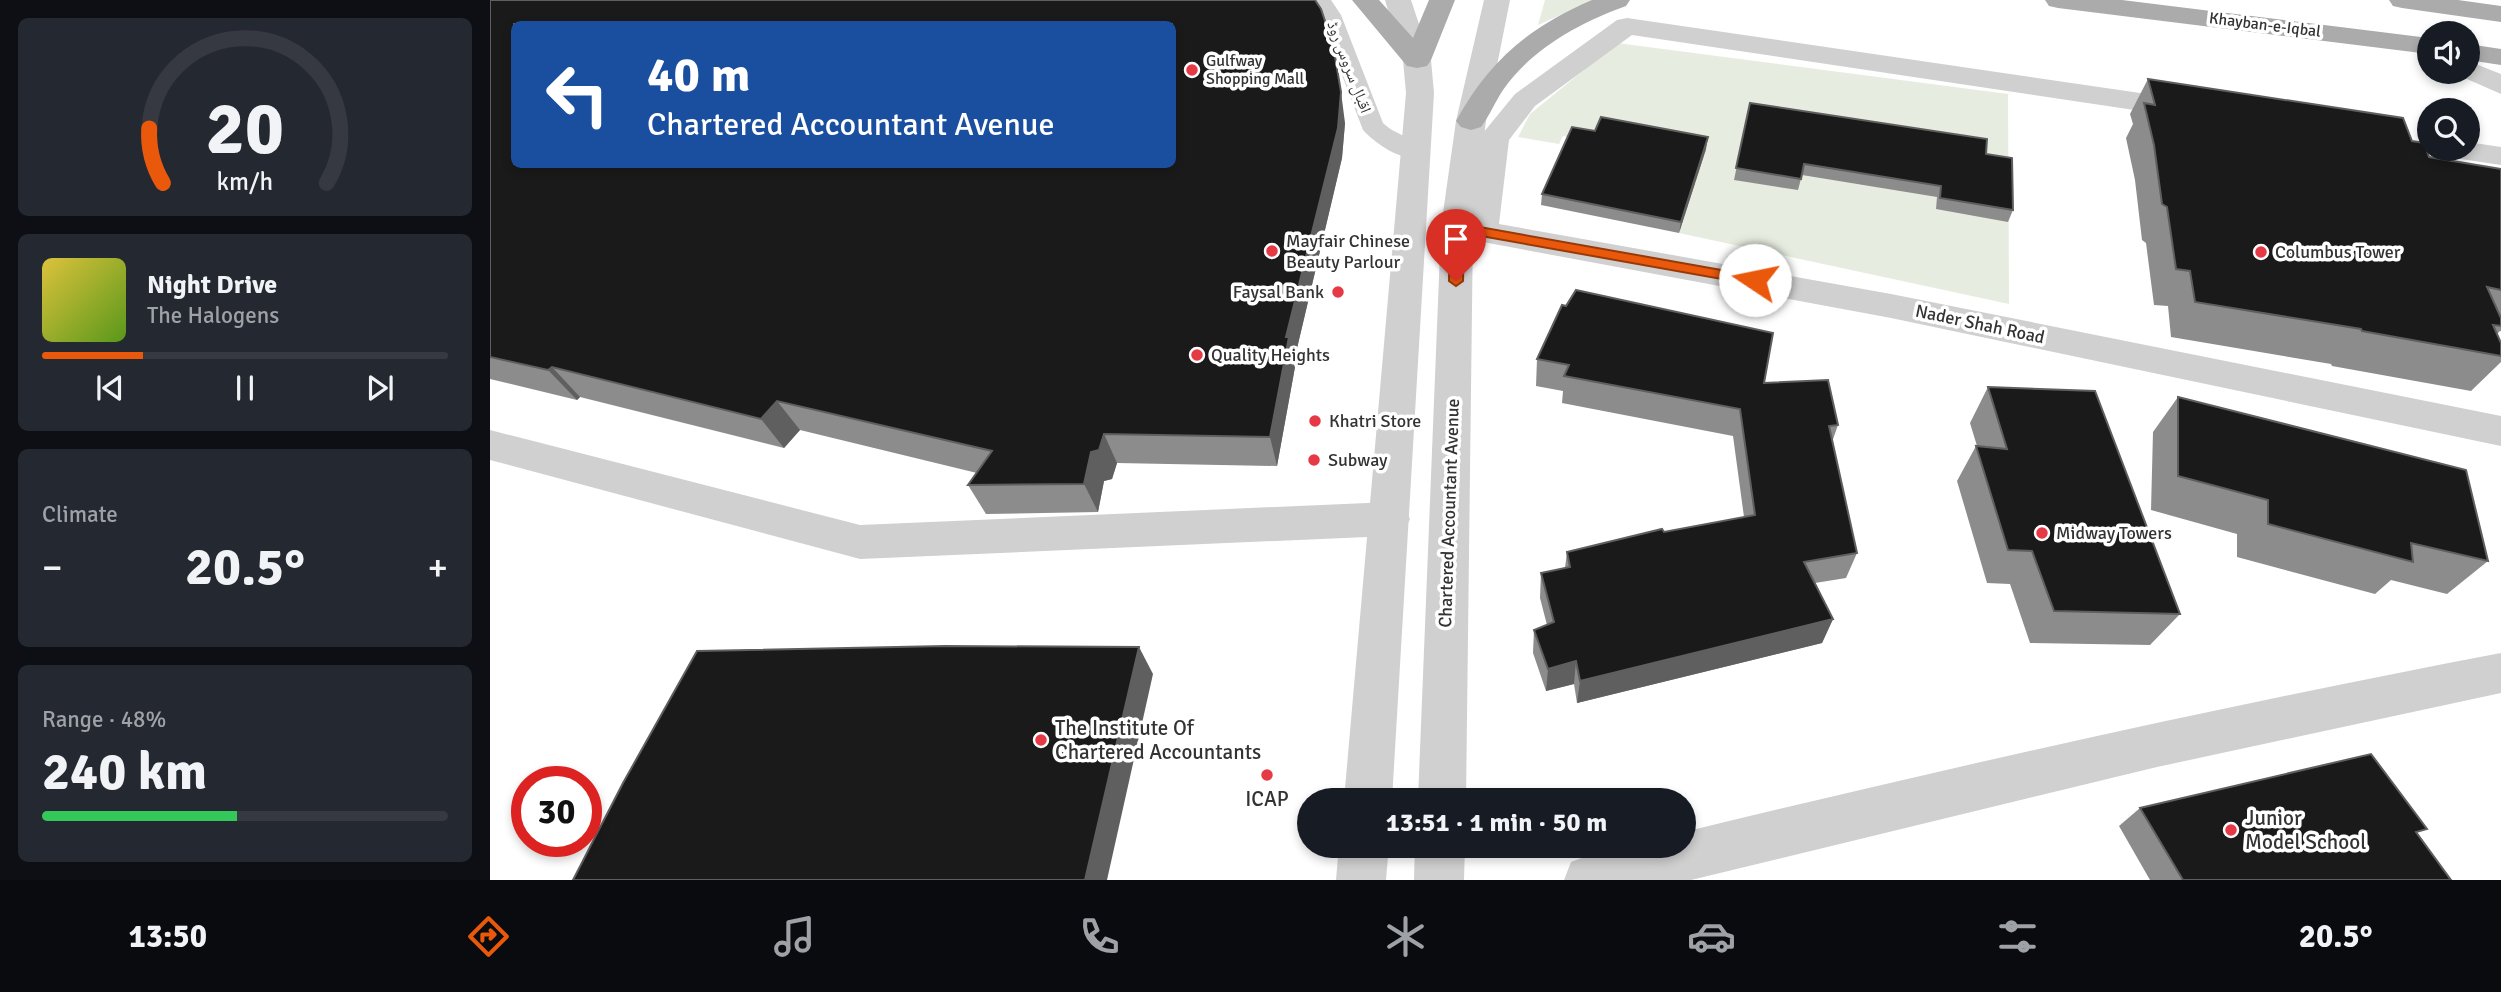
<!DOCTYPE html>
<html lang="en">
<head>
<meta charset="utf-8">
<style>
  :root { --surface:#171b24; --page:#242831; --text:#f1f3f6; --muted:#9ea1a6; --line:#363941; --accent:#ea580c }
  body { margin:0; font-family:Signika,"Noto Naskh Arabic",sans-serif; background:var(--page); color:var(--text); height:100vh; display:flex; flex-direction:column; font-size:26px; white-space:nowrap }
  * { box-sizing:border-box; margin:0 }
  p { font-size:23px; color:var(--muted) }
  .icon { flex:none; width:38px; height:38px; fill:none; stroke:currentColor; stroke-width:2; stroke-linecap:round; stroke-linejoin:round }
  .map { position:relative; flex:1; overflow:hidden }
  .panel { display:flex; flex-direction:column; gap:18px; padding:18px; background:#0d0f14; width:490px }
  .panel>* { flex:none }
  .top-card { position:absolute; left:21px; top:21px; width:665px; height:147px; border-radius:10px; box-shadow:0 4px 10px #0003; background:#1a4fa0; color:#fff; overflow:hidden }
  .fabs { position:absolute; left:1927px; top:21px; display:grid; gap:14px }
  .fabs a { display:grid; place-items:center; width:63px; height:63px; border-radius:50%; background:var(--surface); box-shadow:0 4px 10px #0003; font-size:35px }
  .speed { position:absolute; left:21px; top:766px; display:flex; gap:14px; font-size:35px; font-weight:700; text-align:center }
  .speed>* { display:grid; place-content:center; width:91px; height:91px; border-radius:50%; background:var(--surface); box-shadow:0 4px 10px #0003; line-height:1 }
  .speed .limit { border:10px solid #d22; background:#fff; color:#111 }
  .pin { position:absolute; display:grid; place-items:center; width:60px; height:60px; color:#fff; margin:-72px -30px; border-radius:50% 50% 50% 0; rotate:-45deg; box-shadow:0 0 7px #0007 }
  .pin .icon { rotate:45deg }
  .me { position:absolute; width:77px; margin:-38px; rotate:281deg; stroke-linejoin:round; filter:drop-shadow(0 0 5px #0008) }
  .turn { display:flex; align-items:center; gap:24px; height:147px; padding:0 21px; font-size:32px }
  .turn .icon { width:91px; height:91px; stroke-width:2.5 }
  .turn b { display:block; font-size:49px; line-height:60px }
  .big { font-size:52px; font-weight:800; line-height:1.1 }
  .panel .tile { flex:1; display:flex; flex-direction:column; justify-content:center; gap:10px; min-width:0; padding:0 24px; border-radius:10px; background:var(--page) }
  .panel .dial { align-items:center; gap:0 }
  .dial svg { height:182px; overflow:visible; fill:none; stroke:var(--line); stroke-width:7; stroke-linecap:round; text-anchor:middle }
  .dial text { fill:var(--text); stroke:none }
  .song { display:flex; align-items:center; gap:21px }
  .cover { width:84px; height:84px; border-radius:10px; background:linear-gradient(135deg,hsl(50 70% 55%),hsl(90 70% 35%)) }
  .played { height:7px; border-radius:4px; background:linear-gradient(90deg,var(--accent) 25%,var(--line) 25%) }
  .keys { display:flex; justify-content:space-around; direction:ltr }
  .heat { display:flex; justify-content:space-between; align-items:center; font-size:38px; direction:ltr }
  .charge { height:10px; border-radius:5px; background:linear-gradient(90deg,#34c759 48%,var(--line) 0) }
  .trip { position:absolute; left:807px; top:788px; width:399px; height:70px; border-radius:35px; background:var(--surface); box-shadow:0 4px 10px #0003; font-weight:800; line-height:70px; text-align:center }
  .tabs { display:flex; height:112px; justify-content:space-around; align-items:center; background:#090b0e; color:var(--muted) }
  .tabs .icon { width:49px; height:49px }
  .tabs .current { color:var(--accent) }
  .tabs b { font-size:32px; color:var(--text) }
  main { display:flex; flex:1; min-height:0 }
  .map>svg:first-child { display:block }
  .green { fill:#e6ecdf }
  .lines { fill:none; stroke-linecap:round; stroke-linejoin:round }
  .service { fill:#d0d0d0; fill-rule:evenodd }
  .minor { fill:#d0d0d0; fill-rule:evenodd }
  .tertiary { fill:#d0d0d0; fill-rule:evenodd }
  .primary { fill:#ababab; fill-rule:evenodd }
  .wall { fill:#8c8c8c }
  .shaded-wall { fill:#5f5f5f }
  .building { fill:#1a1a1a; stroke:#5f5f5f; stroke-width:2; fill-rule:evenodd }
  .route { fill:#ea580c; stroke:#983908; stroke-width:2 }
  .poi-dot { fill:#e63946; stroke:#fff; stroke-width:2.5 }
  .labels { text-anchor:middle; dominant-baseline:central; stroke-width:7; stroke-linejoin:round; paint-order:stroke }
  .far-street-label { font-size:16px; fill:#333; stroke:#fff }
  .far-poi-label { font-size:16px; fill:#333; stroke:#fff; text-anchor:start }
  .poi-label { font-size:18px; fill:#333; stroke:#fff; text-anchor:start }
  .street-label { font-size:18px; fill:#333; stroke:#fff }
  .near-poi-label { font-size:21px; fill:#333; stroke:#fff; text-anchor:start }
</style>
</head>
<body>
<main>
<section class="panel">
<div class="tile dial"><svg viewBox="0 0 100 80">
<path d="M14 69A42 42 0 1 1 86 69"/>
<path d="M14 69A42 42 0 0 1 8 45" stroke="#ea580c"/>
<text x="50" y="56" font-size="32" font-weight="700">20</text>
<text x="50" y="72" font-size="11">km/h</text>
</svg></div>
<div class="tile">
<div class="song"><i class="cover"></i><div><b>Night Drive</b><p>The Halogens</p></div></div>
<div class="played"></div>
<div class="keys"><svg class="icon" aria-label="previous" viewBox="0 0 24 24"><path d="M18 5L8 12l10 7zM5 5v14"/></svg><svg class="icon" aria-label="pause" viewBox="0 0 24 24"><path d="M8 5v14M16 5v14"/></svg><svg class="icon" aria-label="next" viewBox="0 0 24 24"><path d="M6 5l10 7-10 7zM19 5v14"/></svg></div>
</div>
<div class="tile"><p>Climate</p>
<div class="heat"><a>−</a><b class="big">20.5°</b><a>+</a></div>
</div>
<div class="tile"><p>Range · 48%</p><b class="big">240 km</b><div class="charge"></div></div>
</section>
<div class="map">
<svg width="2011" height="880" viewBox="0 0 2011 880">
  <rect width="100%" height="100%" fill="#fff"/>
  <g class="green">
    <polygon points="1055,0 1104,0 1048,25"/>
    <polygon points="1127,43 1518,94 1519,304 1189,233 1200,197 1105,142 1073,136 1069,144 1028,137 1040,114"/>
  </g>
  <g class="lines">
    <path class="service" d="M819,0h22l10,15 42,108c13,13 37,16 45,29l-3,5c-22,6 -48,-12 -62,-27l-44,-115z"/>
    <g class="minor">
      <polygon points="1137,18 1698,100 1708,103 1713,109 1708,115 1698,118 1142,35 1045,106 1019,140 1009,224 1401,294 2011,416 2011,446 1401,318 955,235 951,227 955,219 967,216 977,218 989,139 993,133 1025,94 1127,20"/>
      <polygon points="1978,61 2011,74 2011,94 1968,75 1966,72 1978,72"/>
      <polygon points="1978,142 2011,147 2011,165 1951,156 1947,149 1978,149"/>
      <polygon points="0,430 370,525 900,502 914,507 920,519 914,531 900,536 370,559 0,460"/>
      <path d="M2011,653v40l-344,74 -466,113h-127l7,-18c39,-16 71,-17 113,-17v-13c271,-66 543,-127 817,-179z"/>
    </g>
    <g class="tertiary">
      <polygon points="895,0 921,0 941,60 944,93 902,800 854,800 916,93 913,60"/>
      <polygon points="994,0 1020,0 996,121 983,227 976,800 928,800 951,227 966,121"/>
      <polygon points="849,845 899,845 896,880 846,880"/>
      <polygon points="925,845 975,845 974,880 924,880"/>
    </g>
    <g class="primary">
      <polygon points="862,0 889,0 923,38 939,0 965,0 941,60 937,66 927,68 917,66"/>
      <path d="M1102,0h38l-4,6c-45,16 -95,43 -123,84 -8,12 -13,25 -22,37l-10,3 -10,-3 -5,-6c33,-60 73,-94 136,-121z"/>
      <polygon points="1555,0 1632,0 1939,38 1939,54 1568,8 1559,6"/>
      <polygon points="1899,0 1968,0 2011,6 2011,22 1912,8 1903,6"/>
      <polygon points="1978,44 2011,49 2011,65 1978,60"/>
    </g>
  </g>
  <g class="wall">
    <polygon points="0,0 855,123 852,158 804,361 805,367 787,466 627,463 622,479 614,481 608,512 496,514 478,485 487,473 310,430 294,448 90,397 87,400 0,379"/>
    <polygon points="1658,79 1922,141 1939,157 2011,169 2011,331 2010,331 2007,334 2011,343 2011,362 1981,391 1842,366 1841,364 1681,337 1678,306 1664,305 1656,243 1652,240 1645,180 1636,138 1643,124 1640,114"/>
    <polygon points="1260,103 1496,154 1523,210 1518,222 1446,209 1447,197 1312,175 1308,190 1244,180"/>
    <polygon points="1216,149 1189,233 1051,205 1052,194"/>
    <polygon points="1047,359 1274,383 1348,425 1342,442 1367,553 1356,578 1325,583 1343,619 1332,643 1087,703 1084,684 1056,691 1043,653 1044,630 1057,625 1050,598 1051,573 1075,568 1077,552 1174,532 1254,517 1243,436 1072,403 1073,391 1046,386"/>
    <polygon points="1498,387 1690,614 1660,645 1540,643 1520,584 1497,583 1467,481 1486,446 1487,446 1480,423"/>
    <polygon points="1688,397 1998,561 1957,594 1901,580 1885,594 1747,557 1747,534 1661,510 1663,432"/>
    <polygon points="1650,808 1928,834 1961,880 1660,880 1629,826"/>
  </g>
  <g class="shaded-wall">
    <polygon points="851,92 855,123 852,158 804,361 805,367 787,466 780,437 796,337"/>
    <polygon points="1218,137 1216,149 1189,233 1191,222"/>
    <polygon points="62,367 90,397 87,400 58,370"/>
    <polygon points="287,401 310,430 294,448 271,419"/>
    <polygon points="614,434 627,463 622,479 614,481 608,512 594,484 601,452"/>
    <polygon points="1343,619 1332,643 1087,703 1090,681"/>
    <polygon points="649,647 663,674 617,880 595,880"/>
    <polygon points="1086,661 1084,684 1056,691 1058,669"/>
  </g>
  <g class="building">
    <path d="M0,0h825l6,9 12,36 8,47 -3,36 -52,209h3l-19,100 -166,-3 -5,16 -8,2 -7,32 -116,1 24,-34 -215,-50 -16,18 -209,-52 -4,3 -58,-13zM24,24h658v140h-658z"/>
    <polygon points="1658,79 1913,118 1922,141 1934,143 1939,157 2011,169 2011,290 1997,287 2011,318 2011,326 2003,325 2011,343 2011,356 1872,331 1871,329 1705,302 1700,271 1686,269 1677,207 1672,204 1664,145 1654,103 1665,105"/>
    <polygon points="1260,103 1497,139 1496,154 1522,158 1523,210 1450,198 1451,186 1314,164 1311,179 1246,168"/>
    <polygon points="1111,117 1218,137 1191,222 1052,194 1082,127 1105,131"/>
    <polygon points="1086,290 1283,333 1274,383 1338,380 1348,425 1339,426 1367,553 1314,562 1343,619 1090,681 1086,661 1058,669 1044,630 1064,622 1051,573 1080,567 1077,552 1172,529 1174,532 1265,515 1250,409 1074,376 1079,365 1047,359 1072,305 1076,306"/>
    <polygon points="1498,387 1605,391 1690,614 1564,611 1542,551 1518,550 1486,446 1517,449"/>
    <polygon points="1688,397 1976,470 1998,561 1921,543 1923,562 1778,524 1778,500 1688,476"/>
    <polygon points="455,646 649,647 595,880 83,880 133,783 207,651"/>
    <polygon points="1881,754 1937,829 1926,832 1961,880 1693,880 1650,808"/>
  </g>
  <polygon class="route" points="967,223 1265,276 1272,280 1265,285 974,233 973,281 966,286 959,281 960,227"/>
  <g class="poi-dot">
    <circle cx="702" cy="70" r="7"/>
    <circle cx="782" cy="251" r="7"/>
    <circle cx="1771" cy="252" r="7"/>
    <circle cx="848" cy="292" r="7"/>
    <circle cx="707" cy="355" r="7"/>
    <circle cx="825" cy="421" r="7"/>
    <circle cx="824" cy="460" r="7"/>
    <circle cx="1552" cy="533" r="7"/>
    <circle cx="551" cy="740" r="7"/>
    <circle cx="777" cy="775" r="7"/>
    <circle cx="1741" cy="830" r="7"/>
  </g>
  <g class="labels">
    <g class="far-street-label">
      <text transform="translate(1775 25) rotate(7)">Khayban-e-Iqbal</text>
      <text transform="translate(859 67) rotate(69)">اقبال سروس روڈ</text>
    </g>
    <g class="far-poi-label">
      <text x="716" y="61">Gulfway<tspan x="716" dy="18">Shopping Mall</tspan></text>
    </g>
    <g class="poi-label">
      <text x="796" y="241">Mayfair Chinese<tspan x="796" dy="21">Beauty Parlour</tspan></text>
      <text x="1785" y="252">Columbus Tower</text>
      <text x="834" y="292" text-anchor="end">Faysal Bank</text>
      <text x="721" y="355">Quality Heights</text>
      <text x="839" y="421">Khatri Store</text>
      <text x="838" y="460">Subway</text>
      <text x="1566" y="533">Midway Towers</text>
    </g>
    <g class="street-label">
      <text transform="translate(1490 324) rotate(12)">Nader Shah Road</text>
      <text transform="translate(959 513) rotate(-88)">Chartered Accountant Avenue</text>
    </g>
    <g class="near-poi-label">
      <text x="565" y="728">The Institute Of<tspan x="565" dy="24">Chartered Accountants</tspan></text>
      <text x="777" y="799" text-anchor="middle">ICAP</text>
      <text x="1755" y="818">Junior<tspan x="1755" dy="24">Model School</tspan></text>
    </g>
  </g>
</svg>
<div class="fabs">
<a><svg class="icon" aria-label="sound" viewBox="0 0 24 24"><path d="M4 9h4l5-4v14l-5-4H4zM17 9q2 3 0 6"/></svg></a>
<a><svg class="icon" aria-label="search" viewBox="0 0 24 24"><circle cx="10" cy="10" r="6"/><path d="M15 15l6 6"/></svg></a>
</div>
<div class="speed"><div class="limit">30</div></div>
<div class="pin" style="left:966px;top:281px;background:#d93025"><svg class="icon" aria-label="arrive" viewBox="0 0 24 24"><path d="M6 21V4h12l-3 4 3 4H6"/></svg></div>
<svg class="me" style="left:1265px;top:280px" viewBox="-20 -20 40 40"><circle r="19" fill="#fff"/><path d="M0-13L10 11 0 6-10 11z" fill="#ea580c"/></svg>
<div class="trip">13:51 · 1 min · 50 m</div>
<div class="top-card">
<div class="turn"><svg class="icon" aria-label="left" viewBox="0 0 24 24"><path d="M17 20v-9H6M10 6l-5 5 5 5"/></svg><div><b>40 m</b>Chartered Accountant Avenue</div></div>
</div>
</div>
</main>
<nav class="tabs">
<b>13:50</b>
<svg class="icon current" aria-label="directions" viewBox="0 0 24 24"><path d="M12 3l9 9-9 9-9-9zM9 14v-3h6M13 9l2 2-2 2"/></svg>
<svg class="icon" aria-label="music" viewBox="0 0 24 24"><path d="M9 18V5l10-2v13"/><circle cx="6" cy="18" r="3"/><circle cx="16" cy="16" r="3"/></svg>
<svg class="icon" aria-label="phone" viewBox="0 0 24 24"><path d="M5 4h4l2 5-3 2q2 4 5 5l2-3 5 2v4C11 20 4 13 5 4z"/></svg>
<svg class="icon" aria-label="climate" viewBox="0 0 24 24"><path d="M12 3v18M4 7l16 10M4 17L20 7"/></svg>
<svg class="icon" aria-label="car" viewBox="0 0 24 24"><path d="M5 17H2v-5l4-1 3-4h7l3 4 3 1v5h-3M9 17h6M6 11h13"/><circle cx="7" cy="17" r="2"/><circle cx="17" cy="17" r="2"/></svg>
<svg class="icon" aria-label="filters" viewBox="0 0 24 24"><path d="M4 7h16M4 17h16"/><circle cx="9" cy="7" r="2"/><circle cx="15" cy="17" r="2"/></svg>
<b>20.5°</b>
</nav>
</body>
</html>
